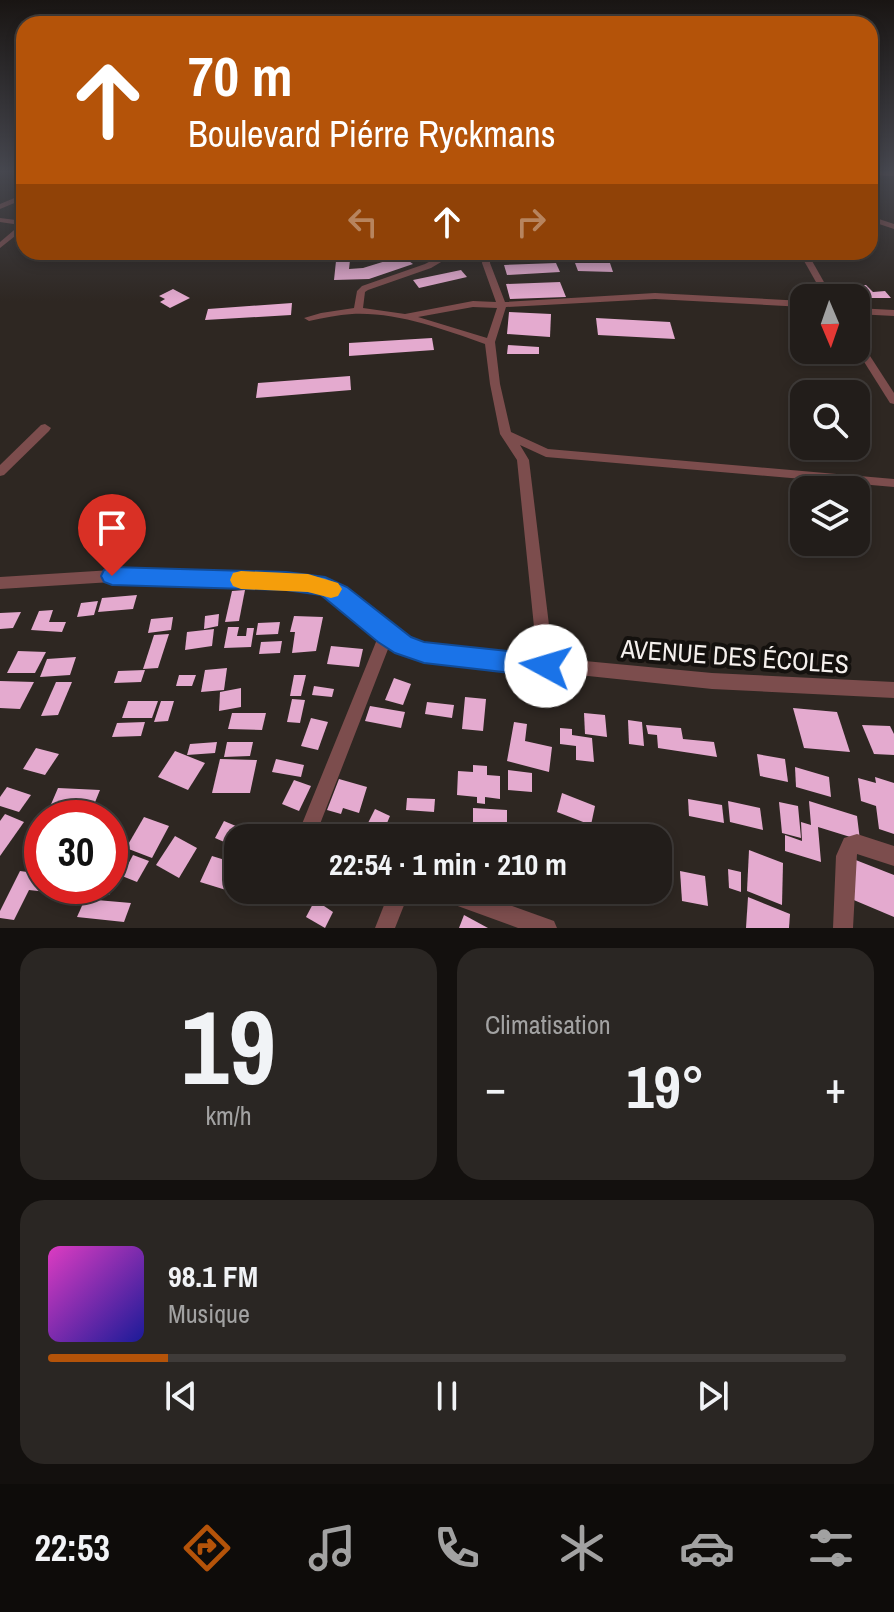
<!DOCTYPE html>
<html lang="fr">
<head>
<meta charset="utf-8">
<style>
  :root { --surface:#221d1a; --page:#2a2623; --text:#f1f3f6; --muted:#a2a2a2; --line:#3f3b39; --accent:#b45309 }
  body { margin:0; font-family:"Archivo Narrow",sans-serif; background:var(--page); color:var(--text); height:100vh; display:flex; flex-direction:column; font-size:30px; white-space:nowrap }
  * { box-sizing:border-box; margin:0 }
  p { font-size:26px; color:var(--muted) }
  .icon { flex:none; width:44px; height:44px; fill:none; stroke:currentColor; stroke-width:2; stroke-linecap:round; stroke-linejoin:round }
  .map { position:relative; height:928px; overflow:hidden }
  .panel { display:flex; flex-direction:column; gap:20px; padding:20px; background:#13100e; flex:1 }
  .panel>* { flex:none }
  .banner { position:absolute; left:16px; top:16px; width:862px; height:244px; border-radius:24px; box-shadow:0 4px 12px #0003,0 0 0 2px var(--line); background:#b45309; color:#fff; overflow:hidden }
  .needle { width:52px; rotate:178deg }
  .fabs { position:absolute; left:790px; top:284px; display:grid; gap:16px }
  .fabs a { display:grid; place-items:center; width:80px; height:80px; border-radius:16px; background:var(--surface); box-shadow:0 4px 12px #0003,0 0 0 2px var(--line); font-size:40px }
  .speed { position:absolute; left:24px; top:800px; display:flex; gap:16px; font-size:40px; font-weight:700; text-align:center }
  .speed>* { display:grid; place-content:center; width:104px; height:104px; border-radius:50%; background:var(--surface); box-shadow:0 4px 12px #0003,0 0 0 2px var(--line); line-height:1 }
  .speed .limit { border:12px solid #d22; background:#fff; color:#111 }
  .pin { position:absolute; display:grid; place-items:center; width:68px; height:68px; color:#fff; margin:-82px -34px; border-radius:50% 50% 50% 0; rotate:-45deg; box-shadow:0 0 8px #0007 }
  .pin .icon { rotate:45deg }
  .me { position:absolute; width:88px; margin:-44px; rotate:276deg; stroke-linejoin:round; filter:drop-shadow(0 0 6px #0008) }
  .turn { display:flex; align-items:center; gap:28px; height:168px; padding:0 40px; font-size:36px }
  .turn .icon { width:104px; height:104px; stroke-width:2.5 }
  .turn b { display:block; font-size:56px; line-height:68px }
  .lanes { display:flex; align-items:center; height:76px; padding:0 40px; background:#0003; justify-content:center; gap:40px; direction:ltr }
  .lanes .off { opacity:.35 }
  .big { font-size:60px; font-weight:700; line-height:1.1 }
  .panel .card { flex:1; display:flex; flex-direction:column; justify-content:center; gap:12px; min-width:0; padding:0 28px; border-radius:24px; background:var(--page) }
  .panel .dial { align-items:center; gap:0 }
  .dial b { font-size:104px; line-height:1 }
  .song { display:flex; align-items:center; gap:24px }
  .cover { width:96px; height:96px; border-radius:12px; background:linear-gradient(135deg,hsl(310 70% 55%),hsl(240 70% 35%)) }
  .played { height:8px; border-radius:4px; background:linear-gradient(90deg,var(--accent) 15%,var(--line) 15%) }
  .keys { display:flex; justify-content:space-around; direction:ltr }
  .heat { display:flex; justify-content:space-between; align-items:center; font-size:44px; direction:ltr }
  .panel .tiles { flex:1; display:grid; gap:20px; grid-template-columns:1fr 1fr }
  .card:last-child { grid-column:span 2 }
  .trip { position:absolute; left:224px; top:824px; width:448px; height:80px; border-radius:24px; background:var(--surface); box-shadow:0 4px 12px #0003,0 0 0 2px var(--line); font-weight:700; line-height:80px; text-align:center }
  .tabs { display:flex; height:128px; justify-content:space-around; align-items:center; background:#0e0c0a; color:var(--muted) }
  .tabs .icon { width:56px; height:56px }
  .tabs .on { color:var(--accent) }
  .tabs b { font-size:36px; color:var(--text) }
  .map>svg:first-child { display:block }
  .building { fill:#e4aacf }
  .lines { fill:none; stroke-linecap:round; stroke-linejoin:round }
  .street { fill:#7c4d4d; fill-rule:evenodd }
  .route { fill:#1a73e8; stroke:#114b97; stroke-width:2 }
  .slow { fill:#f59e0b }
  .labels { text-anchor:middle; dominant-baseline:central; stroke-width:8; stroke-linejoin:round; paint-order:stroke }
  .near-street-label { font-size:26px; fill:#f5f0ed; stroke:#14110e }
</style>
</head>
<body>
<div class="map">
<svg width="894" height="928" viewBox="0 0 894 928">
  <rect width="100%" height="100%" fill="#2e2722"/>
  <g class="building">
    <polygon points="550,252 588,252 589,258 550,256"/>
    <polygon points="637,252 714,252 721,255 723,262 640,260"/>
    <polygon points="402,256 413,264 369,279 334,280 336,261 350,260 349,269 363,268"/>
    <polygon points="556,263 560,272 507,275 504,265"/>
    <polygon points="575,263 610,263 613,272 578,271"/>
    <polygon points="461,270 467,277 419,288 413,280"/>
    <polygon points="560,282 566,297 510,299 506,284"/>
    <polygon points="856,285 866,285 873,292 885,291 891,298 869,298"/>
    <polygon points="173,289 190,298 170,308 160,302 165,299 159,296"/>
    <polygon points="292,303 291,315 205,320 208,309"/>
    <polygon points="509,312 551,314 550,337 507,334"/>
    <polygon points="596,318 670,322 675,339 598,335"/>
    <polygon points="432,338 434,350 349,356 349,343"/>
    <polygon points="508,345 539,347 539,354 507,354"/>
    <polygon points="350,376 351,390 256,398 258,383"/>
    <polygon points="245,590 239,621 225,622 232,591"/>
    <polygon points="137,595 133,609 98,612 102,598"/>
    <polygon points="98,601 94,615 77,617 81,603"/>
    <polygon points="53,610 49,622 66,622 62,632 31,630 39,611"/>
    <polygon points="21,612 13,628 0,629 0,613"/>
    <polygon points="219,614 218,626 204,629 205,616"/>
    <polygon points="294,616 323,617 316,651 292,653 295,632 290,632"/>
    <polygon points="173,617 171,630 148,633 151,619"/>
    <polygon points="280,622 278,634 256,635 258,623"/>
    <polygon points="228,627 239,627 237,636 246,636 247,628 254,628 251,647 224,648"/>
    <polygon points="214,629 212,646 185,650 187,632"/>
    <polygon points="169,634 158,668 143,669 154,635"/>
    <polygon points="282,641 280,653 259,654 261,642"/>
    <polygon points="331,646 363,649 359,667 327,664"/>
    <polygon points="18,651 46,652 35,673 7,673"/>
    <polygon points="76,657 70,675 40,677 47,659"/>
    <polygon points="227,668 224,690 201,692 205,670"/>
    <polygon points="145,670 141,682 114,683 118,671"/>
    <polygon points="179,675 196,675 192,686 176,686"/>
    <polygon points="294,675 306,675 301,696 290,696"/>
    <polygon points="394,678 411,684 403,705 385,700"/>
    <polygon points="0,681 34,682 20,709 0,708"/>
    <polygon points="56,682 72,682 58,715 41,716"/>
    <polygon points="314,686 334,689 332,697 312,695"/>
    <polygon points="241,688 241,707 219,711 220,692"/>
    <polygon points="465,697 486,699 483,731 462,729"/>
    <polygon points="292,699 305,700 300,723 287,722"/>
    <polygon points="128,701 158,701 152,718 122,718"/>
    <polygon points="161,701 174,701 168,721 154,722"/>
    <polygon points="427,702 454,705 452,718 425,714"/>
    <polygon points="370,706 405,712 401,728 365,721"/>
    <polygon points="793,708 837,712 850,752 804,748"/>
    <polygon points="232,713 266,713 262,730 228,729"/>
    <polygon points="584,713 605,715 607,737 585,734"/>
    <polygon points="311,718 328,722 318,750 301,746"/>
    <polygon points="628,720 642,722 644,746 629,744"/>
    <polygon points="145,722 141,736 112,737 117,723"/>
    <polygon points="514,722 527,724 525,741 552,747 549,772 507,761"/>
    <polygon points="646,725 681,728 683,739 714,742 717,757 658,748 657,735 648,734"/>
    <polygon points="862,725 890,726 894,734 894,755 874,754"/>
    <polygon points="560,728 572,729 572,735 592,738 594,762 576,760 576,746 560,744"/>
    <polygon points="217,742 215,753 187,755 190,744"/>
    <polygon points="227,742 253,742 250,756 224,757"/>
    <polygon points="36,748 59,754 45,775 23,769"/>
    <polygon points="175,751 205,763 188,790 158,777"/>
    <polygon points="757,754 785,759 788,782 760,776"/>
    <polygon points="220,759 257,760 250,793 212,793"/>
    <polygon points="276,759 304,765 301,777 272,772"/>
    <polygon points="473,765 487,766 487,775 500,776 500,799 485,797 485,804 477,803 477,797 457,795 458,771 473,772"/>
    <polygon points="795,767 829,777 831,797 796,787"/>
    <polygon points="508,770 532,773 532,792 508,790"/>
    <polygon points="875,777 894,783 894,834 879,829 876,806 861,801 858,778 876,783"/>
    <polygon points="339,779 367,787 359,813 343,808 341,814 327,810"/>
    <polygon points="294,780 311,786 299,811 282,804"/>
    <polygon points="7,787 31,795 19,812 0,806 0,797"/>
    <polygon points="58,788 100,790 89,817 50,818 54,809 49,809"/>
    <polygon points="562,793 595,806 591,825 557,812"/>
    <polygon points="407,798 435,799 434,812 406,810"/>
    <polygon points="688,799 722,805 724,823 689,816"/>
    <polygon points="728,801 760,808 763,830 730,822"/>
    <polygon points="809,801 857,816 860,840 818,827 821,862 785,851 785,835 802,841 801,822 811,825"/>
    <polygon points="779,802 798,806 801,838 782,833"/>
    <polygon points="473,808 507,810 507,828 473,826"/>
    <polygon points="375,809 390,816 381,837 365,829"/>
    <polygon points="5,814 24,822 0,856 0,821"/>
    <polygon points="144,817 169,826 152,858 126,848"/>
    <polygon points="224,821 264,838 238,838 238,848 215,838"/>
    <polygon points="463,830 497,833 497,838 463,838"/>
    <polygon points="175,836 197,848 179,878 156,865"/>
    <polygon points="749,850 783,863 782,905 747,891"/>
    <polygon points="133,855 149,861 137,882 122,876"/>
    <polygon points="212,856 238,864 239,894 200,882"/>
    <polygon points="848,857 894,875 894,917 849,898"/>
    <polygon points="728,869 741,872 741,892 729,888"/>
    <polygon points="20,871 42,874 42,886 49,886 47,892 29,890 14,920 0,918 0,911"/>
    <polygon points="680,871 705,876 708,906 682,901"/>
    <polygon points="110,872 119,875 109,895 89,889 90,886 110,886"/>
    <polygon points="658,876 666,878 666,899 644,893 644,890 658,890"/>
    <polygon points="748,897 790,914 789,928 746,928"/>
    <polygon points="85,899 131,903 124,922 77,917"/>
    <polygon points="315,900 333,912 325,928 306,917"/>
    <polygon points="464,915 488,928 459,928"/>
  </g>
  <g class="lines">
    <g class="street">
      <polygon points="870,171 894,172 894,176 870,175"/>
      <polygon points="24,194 24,199 0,209 0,204"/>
      <polygon points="870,216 894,224 894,229 870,221"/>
      <polygon points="0,218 24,221 24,229 0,248 0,242 20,225 0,222"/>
      <path d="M448,252h10l-27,16 -63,22 -3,2 -2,16 42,6 68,-13 23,1 -14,-39 2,-11h8l-2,11 15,39 150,-9 149,8v6l-149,-8 -149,8 -11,35 5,42 11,48 37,17 346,30v8l-348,-30 -26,-12 9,15 24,198 159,15 182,9v16l-182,-9 -162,-17 -4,1 -6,-2 -116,-12 -34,-15 -70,180 2,14h-18l-2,-14 76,-187 -44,-39 -26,-9 -196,-7 -112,7v-12l112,-7 196,7 36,13 47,40 34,15 112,11 -20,-196 -17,-26 -10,-50 -5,-40c-43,-15 -87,-32 -133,-30 -14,1 -29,4 -43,7l-5,-3 17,-5 33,-5 3,-17 5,-5 63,-22zM473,307l24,1 -10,30 -69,-21z"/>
      <polygon points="799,252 807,252 833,298 825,298"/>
      <polygon points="856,308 894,310 894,316 856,314"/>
      <polygon points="856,338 859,339 894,393 894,404 890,403 856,349"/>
      <polygon points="45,424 51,428 49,431 4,475 0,476 0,465 41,425"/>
      <polygon points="857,834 894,846 894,866 857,854 853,928 833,928 836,856 844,838"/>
      <polygon points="390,890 410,890 395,928 375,928"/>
      <polygon points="430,890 468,890 554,921 557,928 518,928 433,897"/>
    </g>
  </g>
  <linearGradient id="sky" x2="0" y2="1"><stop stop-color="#191513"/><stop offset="0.57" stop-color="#46474f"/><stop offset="1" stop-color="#46474f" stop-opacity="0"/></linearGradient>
  <rect width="894" height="301" fill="url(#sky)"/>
  <polygon class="route" points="112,567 286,572 325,577 347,587 411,637 424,642 546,655 555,658 558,666 555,674 546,677 424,663 395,653 378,642 321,595 286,590 112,585 104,582 101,576 104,570"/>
  <polygon class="slow" points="241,571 308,574 338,583 342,589 338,596 331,598 308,592 241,589 233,586 230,580 233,573"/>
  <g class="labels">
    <g class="near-street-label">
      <text transform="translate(735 656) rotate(4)">AVENUE DES ÉCOLES</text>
    </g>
  </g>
</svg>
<div class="fabs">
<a><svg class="needle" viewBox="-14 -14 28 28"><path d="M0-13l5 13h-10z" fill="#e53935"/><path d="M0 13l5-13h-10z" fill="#a2a2a2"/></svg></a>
<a><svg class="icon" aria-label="search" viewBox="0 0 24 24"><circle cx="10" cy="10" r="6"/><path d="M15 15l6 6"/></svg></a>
<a><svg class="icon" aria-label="layers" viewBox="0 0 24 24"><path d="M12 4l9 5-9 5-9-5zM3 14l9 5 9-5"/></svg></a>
</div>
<div class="speed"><div class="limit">30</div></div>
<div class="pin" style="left:112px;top:576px;background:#d93025"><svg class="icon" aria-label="arrive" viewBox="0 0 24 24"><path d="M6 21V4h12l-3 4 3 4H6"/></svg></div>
<svg class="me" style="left:546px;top:666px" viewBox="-20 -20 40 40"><circle r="19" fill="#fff"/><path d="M0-13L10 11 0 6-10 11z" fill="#1a73e8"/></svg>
<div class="trip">22:54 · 1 min · 210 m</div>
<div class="banner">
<div class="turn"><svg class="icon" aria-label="ahead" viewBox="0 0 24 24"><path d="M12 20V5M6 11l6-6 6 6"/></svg><div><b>70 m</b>Boulevard Piérre Ryckmans</div></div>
<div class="lanes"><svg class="icon off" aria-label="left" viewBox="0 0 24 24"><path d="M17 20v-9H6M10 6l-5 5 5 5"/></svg><svg class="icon" aria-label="ahead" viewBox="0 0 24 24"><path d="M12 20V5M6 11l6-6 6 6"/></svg><svg class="icon off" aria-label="right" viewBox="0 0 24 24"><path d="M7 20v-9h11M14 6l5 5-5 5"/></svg></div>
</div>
</div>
<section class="panel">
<div class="tiles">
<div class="card dial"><b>19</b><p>km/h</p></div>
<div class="card"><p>Climatisation</p>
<div class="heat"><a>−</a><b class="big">19°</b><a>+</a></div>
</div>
<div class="card">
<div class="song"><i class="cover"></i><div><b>98.1 FM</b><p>Musique</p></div></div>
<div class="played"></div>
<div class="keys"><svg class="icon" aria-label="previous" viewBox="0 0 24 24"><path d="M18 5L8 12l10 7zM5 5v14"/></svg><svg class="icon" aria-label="pause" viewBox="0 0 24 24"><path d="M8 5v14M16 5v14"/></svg><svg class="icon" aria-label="next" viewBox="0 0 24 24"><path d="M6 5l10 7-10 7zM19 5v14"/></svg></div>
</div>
</div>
</section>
<nav class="tabs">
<b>22:53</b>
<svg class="icon on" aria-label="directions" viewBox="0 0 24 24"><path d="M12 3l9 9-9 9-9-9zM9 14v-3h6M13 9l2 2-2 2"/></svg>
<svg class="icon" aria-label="music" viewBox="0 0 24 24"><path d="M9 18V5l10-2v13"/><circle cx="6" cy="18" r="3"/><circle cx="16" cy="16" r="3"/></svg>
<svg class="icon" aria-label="phone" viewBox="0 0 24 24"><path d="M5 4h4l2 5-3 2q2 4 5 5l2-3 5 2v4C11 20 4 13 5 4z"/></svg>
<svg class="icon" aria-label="climate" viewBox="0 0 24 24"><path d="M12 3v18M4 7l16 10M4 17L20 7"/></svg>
<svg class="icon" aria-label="car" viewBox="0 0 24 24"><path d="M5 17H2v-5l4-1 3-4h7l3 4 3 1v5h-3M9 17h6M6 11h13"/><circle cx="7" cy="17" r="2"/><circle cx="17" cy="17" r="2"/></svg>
<svg class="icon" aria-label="filters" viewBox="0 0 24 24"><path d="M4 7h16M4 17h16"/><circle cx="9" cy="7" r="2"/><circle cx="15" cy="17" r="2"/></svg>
</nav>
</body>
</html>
